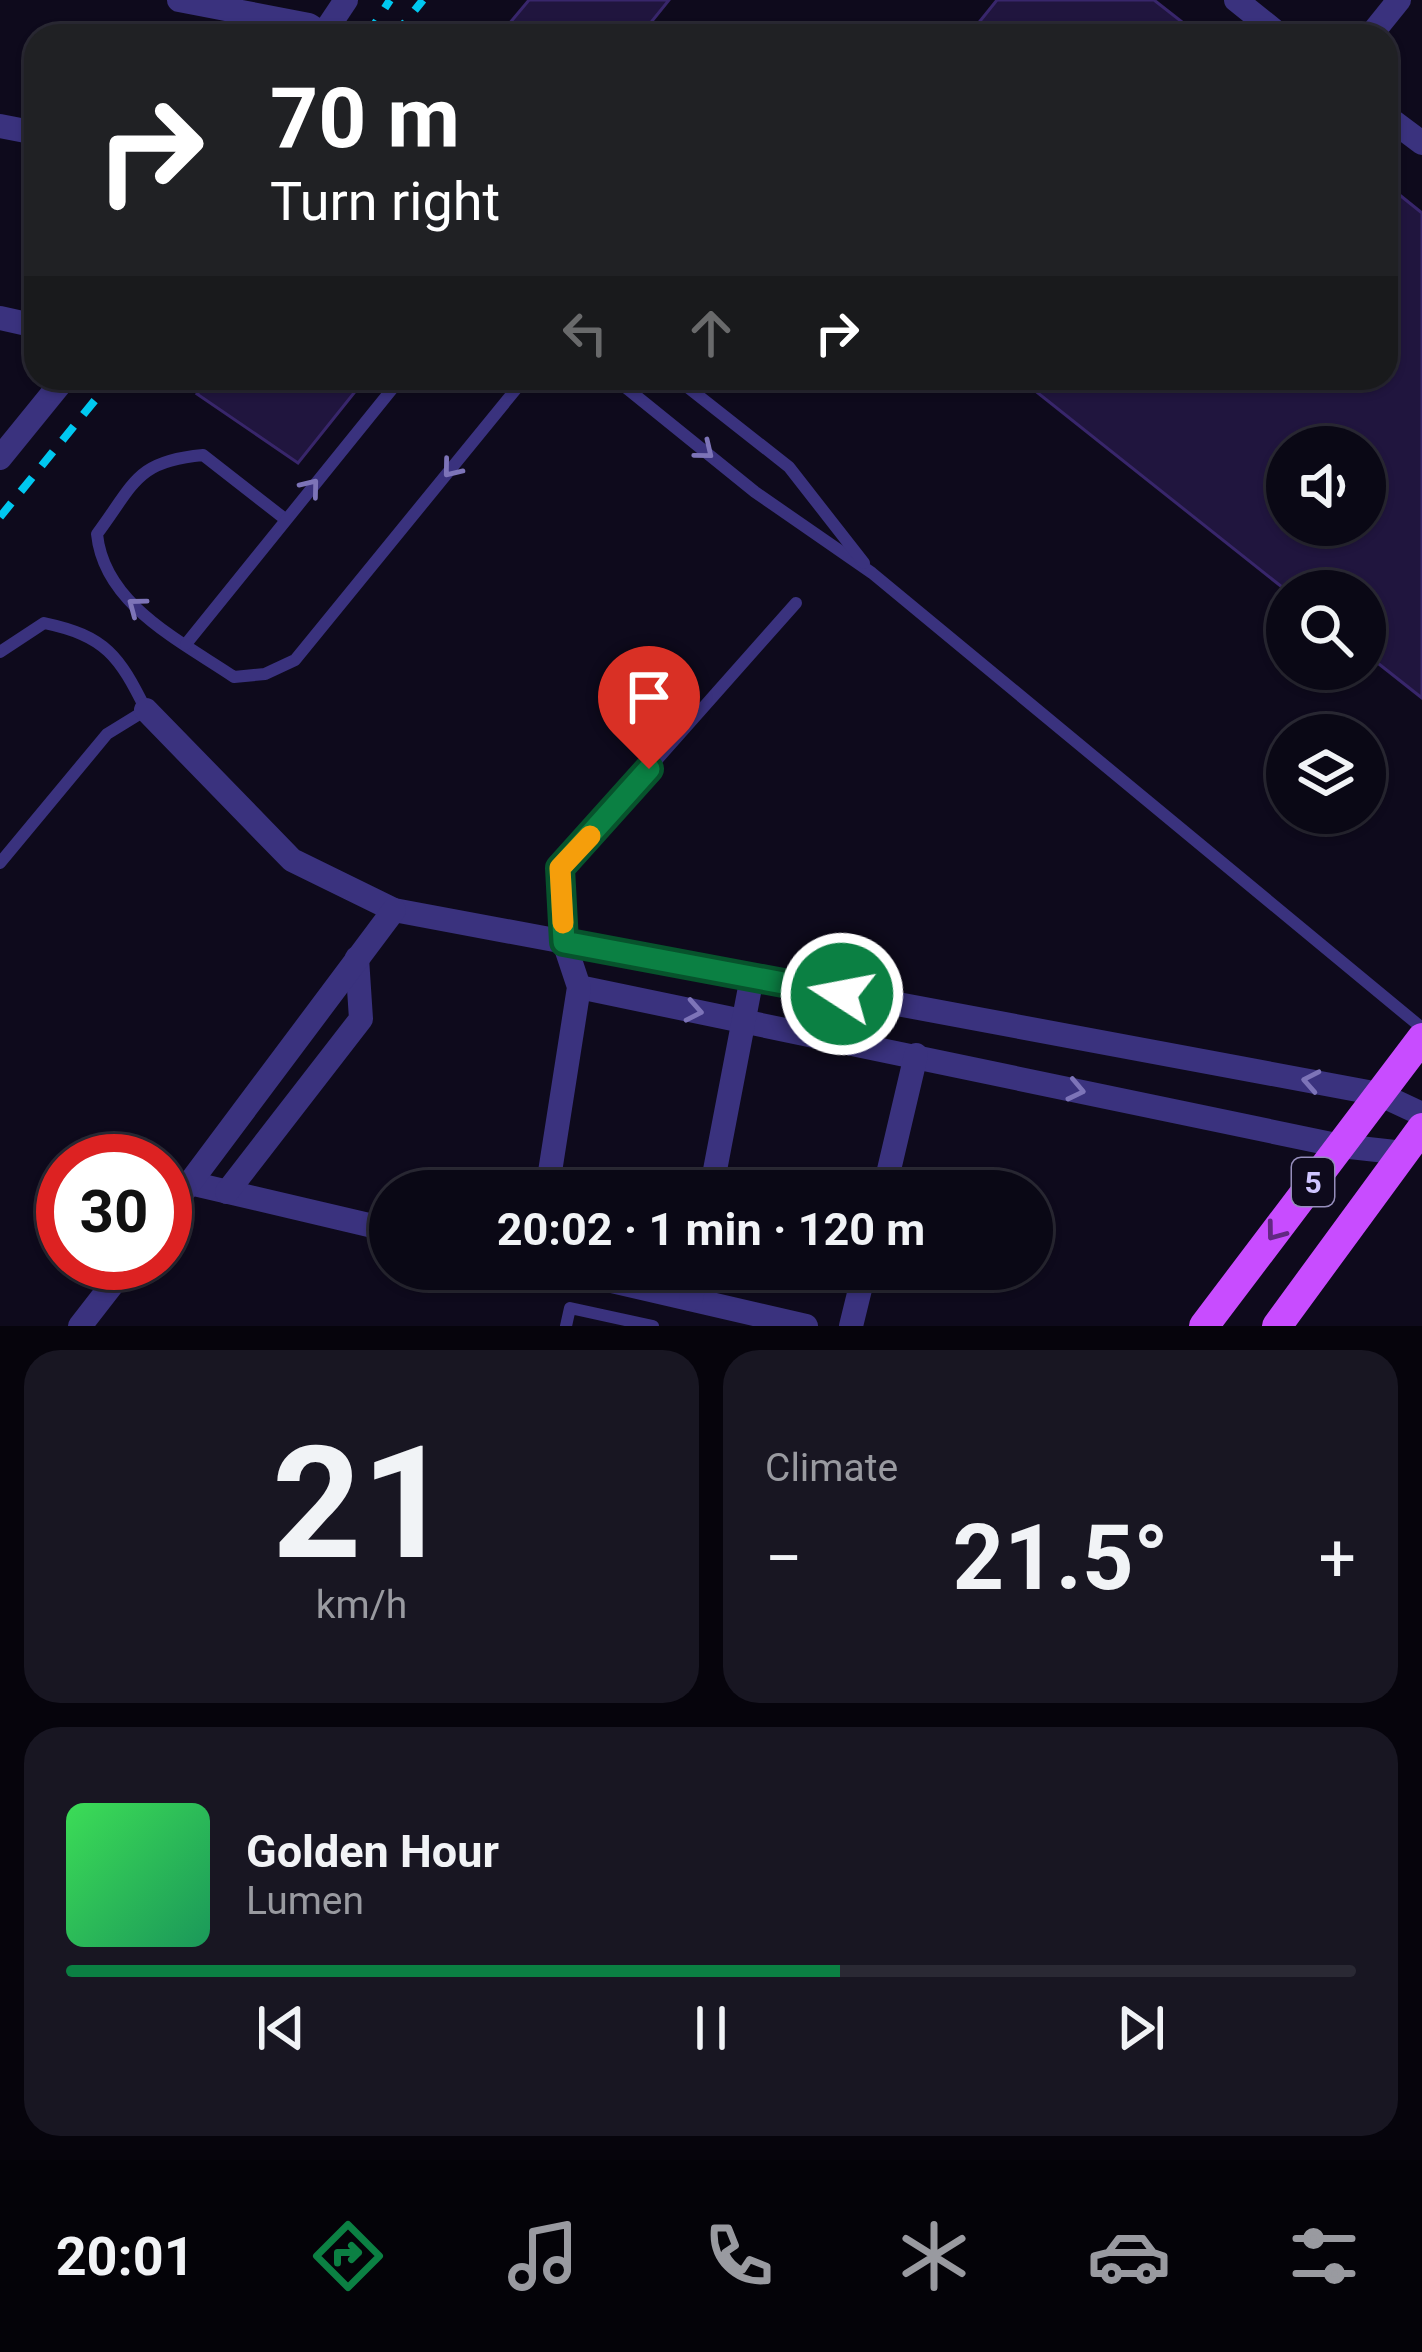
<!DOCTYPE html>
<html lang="en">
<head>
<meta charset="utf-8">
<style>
  :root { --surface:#0a0815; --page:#181622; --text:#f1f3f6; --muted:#999aa0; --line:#2a2934; --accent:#0b8043 }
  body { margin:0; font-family:Roboto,sans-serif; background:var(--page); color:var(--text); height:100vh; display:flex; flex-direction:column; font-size:45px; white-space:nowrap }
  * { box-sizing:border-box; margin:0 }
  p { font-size:39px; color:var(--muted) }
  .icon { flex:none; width:66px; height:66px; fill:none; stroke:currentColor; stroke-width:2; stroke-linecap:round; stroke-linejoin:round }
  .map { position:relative; height:1326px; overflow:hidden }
  .drawer { display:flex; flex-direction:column; gap:24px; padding:24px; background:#06040c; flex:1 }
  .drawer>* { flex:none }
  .guide { position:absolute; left:24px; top:24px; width:1374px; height:366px; border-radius:36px; box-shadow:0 3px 9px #0004,0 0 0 3px var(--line); background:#202124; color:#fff; overflow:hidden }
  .controls { position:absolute; left:1266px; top:426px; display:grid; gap:24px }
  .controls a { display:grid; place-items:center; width:120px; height:120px; border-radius:50%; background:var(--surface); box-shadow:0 3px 9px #0004,0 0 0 3px var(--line); font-size:60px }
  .speed { position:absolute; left:36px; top:1134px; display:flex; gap:24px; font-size:60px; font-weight:700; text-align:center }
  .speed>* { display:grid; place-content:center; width:156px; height:156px; border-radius:50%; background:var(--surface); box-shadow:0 3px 9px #0004,0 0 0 3px var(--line); line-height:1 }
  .speed .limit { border:18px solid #d22; background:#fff; color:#111 }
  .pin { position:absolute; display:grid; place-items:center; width:102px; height:102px; color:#fff; margin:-123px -51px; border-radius:50% 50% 50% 0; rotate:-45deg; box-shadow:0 0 12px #0007 }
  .pin .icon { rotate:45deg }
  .me { position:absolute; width:132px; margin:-66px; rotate:281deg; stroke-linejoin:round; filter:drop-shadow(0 0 9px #0008) }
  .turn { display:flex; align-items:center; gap:42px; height:252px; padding:0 48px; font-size:54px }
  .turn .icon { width:156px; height:156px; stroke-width:2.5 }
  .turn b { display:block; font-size:84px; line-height:102px }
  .lanes { display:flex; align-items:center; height:114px; padding:0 48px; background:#0003; justify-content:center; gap:60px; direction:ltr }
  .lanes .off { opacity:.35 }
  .big { font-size:90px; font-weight:700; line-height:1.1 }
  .drawer .card { flex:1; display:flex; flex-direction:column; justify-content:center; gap:18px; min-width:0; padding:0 42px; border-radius:36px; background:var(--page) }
  .drawer .dial { align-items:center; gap:0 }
  .dial b { font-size:156px; line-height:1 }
  .song { display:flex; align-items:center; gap:36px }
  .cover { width:144px; height:144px; border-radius:18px; background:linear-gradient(135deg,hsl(130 70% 55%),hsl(150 70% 35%)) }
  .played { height:12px; border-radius:6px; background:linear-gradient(90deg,var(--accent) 60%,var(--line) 60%) }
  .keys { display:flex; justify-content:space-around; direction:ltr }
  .heat { display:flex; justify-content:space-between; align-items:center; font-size:66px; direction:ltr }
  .drawer .tiles { flex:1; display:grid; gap:24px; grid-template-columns:1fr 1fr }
  .card:last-child { grid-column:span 2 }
  .trip { position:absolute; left:369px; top:1170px; width:684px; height:120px; border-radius:60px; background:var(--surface); box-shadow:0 3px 9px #0004,0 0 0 3px var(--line); font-weight:700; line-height:120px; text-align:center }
  .dock { display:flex; height:192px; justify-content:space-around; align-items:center; background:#040308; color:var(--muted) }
  .dock .icon { width:84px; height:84px }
  .dock .active { color:var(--accent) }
  .dock b { font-size:54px; color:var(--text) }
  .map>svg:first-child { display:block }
  .building { fill:#20153e; stroke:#38266b; stroke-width:3; fill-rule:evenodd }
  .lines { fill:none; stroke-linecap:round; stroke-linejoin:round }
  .lane { stroke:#3a327e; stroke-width:12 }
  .street { stroke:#3a327e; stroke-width:24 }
  .primary { stroke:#c84cff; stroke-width:30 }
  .rail { stroke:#00c8f0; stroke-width:8; stroke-dasharray:18 15; stroke-linecap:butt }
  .oneway { stroke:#7d74b8 }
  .oneway2 { stroke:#622882 }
  .route-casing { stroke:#07532c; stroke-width:30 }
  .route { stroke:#0b8043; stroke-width:21 }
  .slow { stroke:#f59e0b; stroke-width:21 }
  .labels { text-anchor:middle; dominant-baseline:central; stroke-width:9; stroke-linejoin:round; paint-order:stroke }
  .shield { fill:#0e0a1c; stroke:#958dbb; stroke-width:3 }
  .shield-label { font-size:30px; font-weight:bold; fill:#cfc5ff }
</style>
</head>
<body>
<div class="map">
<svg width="1422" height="1326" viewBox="0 0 1422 1326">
  <rect width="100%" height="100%" fill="#0e0a1c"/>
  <g class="building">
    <polygon points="529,0 669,0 640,36 499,36"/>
    <polygon points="997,0 1154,0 1200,36 968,36"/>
    <path d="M1386,184l36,29v485l-57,-45v-62h-78l-268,-213h367zM1287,447h78v78h-78z"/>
    <polygon points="211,378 366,378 298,463 197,394"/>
  </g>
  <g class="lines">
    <g class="lane">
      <polyline points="614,378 755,492 872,573 1422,1028"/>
      <polyline points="676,378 789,467 864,563"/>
      <path d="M285,519l-82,-64c-67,6 -68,28 -106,79 7,70 82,106 137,143l31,-3 30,-14 230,-282"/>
      <polyline points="186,644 401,378"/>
      <path d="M0,652l44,-29c62,13 75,33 102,87l-39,24 -107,129"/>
      <polyline points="564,942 560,869 796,603"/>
      <polyline points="566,1326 570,1308 653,1326"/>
    </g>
    <g class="street">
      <polyline points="179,0 309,25 323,34"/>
      <polyline points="1236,0 1281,36"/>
      <polyline points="322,36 346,0"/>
      <polyline points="1370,36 1399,0"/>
      <polyline points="1386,116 1422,143"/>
      <polyline points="0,126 36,133"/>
      <polyline points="0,318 36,326"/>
      <polyline points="0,458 65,378"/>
      <polyline points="146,710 292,860 394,910 1379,1094 1422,1114"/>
      <polyline points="579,987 1341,1146 1404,1153"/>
      <polyline points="190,1183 390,1230"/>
      <polyline points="547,1191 579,987 564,942"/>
      <polyline points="711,1191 752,977"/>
      <polyline points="884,1191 916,1055"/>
      <polyline points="227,1192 361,1019 357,958"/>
      <polyline points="165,1216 394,910"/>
      <polyline points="560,1269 806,1326"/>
      <polyline points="691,1299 697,1269"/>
      <polyline points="80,1326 129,1263"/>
      <polyline points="851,1326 865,1269"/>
    </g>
    <g class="primary">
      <polyline points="1204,1326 1422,1038"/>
      <polyline points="1277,1326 1422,1128"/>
    </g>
    <g class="rail">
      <polyline points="367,36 390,0"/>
      <polyline points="394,36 423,0"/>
      <polyline points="0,517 113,378"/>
    </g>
  </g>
  <defs><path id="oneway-chevron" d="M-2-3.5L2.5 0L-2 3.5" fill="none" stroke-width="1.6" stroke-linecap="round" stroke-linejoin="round" transform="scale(3)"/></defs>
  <g class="oneway">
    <use href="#oneway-chevron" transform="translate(705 451) rotate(39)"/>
    <use href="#oneway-chevron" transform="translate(451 469) rotate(129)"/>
    <use href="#oneway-chevron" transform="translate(311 487) rotate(-51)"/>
    <use href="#oneway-chevron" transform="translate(136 606) rotate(-143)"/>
    <use href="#oneway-chevron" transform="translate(694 1011) rotate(11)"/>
    <use href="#oneway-chevron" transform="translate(1311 1081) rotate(-169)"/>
    <use href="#oneway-chevron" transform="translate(1076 1090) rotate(12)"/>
  </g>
  <use class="oneway2" href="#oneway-chevron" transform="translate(1275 1232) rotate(127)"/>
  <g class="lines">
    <g class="route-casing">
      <polyline id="route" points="649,769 560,868 564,942 842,994"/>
    </g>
    <use href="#route" class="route"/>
    <polyline class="slow" points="563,923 560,868 590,836"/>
  </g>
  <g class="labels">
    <rect class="shield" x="1292" y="1158" width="42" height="48" rx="9"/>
    <g class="shield-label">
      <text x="1313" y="1182">5</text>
    </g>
  </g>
</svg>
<div class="controls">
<a><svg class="icon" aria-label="sound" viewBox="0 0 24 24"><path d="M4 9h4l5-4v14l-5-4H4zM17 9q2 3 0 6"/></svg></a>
<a><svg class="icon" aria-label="search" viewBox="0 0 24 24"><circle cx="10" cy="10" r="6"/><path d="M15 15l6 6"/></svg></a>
<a><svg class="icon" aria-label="layers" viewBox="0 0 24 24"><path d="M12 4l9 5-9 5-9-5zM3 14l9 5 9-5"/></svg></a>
</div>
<div class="speed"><div class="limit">30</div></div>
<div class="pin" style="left:649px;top:769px;background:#d93025"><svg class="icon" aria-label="arrive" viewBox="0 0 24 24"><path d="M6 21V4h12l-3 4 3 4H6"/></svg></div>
<svg class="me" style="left:842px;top:994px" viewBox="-20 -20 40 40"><circle r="17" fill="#0b8043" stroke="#fff" stroke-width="3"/><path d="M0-11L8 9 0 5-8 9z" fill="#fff"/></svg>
<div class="trip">20:02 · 1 min · 120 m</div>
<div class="guide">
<div class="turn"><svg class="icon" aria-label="right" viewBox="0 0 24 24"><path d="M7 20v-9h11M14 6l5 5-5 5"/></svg><div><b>70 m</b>Turn right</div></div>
<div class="lanes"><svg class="icon off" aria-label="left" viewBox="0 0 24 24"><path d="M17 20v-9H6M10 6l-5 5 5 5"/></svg><svg class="icon off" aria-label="ahead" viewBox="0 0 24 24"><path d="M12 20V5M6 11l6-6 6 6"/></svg><svg class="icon" aria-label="right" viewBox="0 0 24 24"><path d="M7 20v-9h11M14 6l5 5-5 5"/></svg></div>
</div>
</div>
<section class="drawer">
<div class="tiles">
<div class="card dial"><b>21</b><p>km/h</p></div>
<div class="card"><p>Climate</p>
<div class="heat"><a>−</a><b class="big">21.5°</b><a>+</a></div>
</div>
<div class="card">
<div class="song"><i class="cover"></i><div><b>Golden Hour</b><p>Lumen</p></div></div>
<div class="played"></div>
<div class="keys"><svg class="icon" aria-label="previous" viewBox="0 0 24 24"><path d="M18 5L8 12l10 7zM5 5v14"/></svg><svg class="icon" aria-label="pause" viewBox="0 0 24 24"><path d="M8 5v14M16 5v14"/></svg><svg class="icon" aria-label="next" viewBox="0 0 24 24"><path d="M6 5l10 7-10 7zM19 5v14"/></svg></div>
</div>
</div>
</section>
<nav class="dock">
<b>20:01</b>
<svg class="icon active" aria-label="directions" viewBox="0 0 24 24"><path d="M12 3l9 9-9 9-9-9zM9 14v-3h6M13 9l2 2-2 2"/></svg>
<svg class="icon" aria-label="music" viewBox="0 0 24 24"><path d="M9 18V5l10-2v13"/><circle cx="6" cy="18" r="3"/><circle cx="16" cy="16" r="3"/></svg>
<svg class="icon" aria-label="phone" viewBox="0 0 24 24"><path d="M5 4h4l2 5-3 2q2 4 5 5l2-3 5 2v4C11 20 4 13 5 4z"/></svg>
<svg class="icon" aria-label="climate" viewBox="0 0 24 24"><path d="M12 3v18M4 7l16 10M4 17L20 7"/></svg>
<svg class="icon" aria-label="car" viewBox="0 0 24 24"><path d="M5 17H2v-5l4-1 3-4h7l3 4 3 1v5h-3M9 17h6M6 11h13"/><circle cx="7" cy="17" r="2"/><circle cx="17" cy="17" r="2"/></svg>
<svg class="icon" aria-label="filters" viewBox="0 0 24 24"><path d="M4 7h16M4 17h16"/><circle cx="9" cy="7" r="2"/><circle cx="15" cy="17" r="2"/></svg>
</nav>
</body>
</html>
